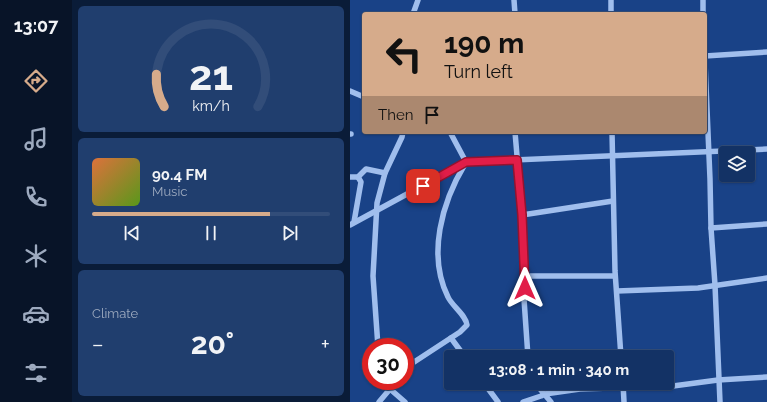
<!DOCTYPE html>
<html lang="en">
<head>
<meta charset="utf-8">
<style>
  :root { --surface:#133265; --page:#203e6e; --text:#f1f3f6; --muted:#9daabf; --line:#324d79; --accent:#d6ab8b }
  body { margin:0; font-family:Raleway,sans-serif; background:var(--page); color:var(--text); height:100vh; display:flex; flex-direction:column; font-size:15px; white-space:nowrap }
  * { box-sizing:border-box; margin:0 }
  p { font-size:13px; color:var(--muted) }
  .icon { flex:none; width:22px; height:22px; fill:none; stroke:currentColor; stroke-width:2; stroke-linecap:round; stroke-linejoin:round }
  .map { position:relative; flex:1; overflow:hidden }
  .sheet { display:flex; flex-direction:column; gap:6px; padding:6px; background:#0a1c38; width:278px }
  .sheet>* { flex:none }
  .top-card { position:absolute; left:12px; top:12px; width:345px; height:122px; border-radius:4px; box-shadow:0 1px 3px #0004,0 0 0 1px var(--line); background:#d6ab8b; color:#111; overflow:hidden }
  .tools { position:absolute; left:369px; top:146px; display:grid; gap:8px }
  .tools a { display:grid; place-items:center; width:36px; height:36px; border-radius:4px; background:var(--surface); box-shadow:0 1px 3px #0004,0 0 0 1px var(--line); font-size:20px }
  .speed { position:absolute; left:12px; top:338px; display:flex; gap:8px; font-size:20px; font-weight:700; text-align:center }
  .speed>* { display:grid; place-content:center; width:52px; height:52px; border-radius:50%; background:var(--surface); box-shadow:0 1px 3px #0004,0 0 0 1px var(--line); line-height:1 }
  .speed .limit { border:6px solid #d22; background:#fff; color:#111 }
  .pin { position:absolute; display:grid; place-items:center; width:34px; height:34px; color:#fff; margin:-17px; border-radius:8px; box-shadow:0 2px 6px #0006 }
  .me { position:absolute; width:44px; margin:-22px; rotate:0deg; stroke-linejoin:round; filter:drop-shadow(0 0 3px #0008) }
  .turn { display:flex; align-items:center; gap:14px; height:84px; padding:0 16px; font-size:18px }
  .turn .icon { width:52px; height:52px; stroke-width:2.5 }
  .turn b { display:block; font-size:28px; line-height:34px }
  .then { display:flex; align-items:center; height:38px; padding:0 16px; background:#0003; gap:8px; font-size:15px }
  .big { font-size:30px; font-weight:700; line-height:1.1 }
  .sheet .tile { flex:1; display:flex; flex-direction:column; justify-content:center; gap:6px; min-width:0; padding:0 14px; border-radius:6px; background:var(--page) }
  .sheet .dial { align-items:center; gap:0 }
  .dial svg { height:104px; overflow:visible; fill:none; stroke:var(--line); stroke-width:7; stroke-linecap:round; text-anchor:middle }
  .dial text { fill:var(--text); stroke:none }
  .song { display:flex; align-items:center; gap:12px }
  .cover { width:48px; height:48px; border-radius:6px; background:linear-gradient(135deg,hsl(20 70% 55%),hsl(90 70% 35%)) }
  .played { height:4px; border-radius:2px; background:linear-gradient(90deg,var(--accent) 75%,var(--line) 75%) }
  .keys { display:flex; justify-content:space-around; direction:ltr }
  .heat { display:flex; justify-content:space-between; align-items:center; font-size:22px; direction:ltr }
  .trip { position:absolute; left:94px; top:350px; width:230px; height:40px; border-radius:4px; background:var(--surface); box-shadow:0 1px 3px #0004,0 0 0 1px var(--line); font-weight:700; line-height:40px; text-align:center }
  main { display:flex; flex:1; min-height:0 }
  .tabs { display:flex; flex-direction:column; width:72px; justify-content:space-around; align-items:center; background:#081428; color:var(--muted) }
  .tabs .icon { width:28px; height:28px }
  .tabs .selected { color:var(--accent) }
  .tabs b { font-size:18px; color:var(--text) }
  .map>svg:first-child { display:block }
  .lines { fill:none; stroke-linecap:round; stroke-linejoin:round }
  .minor { stroke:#a0beed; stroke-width:5.5 }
  .route-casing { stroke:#92132f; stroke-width:10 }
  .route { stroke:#e11d48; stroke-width:7 }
</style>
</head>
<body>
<main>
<nav class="tabs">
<b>13:07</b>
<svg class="icon selected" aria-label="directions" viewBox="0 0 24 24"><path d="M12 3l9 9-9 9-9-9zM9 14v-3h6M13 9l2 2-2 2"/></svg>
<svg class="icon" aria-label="music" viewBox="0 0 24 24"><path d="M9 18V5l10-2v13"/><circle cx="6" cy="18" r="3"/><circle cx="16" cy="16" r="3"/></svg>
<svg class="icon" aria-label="phone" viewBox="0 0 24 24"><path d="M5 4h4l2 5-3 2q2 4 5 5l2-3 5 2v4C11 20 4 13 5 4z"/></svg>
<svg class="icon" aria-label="climate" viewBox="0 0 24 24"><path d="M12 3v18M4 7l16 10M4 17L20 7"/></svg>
<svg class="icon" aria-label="car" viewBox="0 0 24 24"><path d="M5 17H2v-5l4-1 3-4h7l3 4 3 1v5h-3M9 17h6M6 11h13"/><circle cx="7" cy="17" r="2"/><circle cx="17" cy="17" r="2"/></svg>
<svg class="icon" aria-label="filters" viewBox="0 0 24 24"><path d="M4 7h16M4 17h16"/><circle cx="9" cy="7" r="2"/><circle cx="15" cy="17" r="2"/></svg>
</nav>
<section class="sheet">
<div class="tile dial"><svg viewBox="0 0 100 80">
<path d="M14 69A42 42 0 1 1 86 69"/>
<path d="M14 69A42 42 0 0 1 8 44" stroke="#d6ab8b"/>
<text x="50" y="56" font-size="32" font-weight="700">21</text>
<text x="50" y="72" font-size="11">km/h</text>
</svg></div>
<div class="tile">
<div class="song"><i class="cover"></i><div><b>90.4 FM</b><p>Music</p></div></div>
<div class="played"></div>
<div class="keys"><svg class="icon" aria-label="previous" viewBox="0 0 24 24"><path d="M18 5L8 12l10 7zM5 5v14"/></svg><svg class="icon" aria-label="pause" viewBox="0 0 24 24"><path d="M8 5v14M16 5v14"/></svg><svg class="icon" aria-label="next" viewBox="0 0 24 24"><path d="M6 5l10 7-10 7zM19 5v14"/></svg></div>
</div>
<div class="tile"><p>Climate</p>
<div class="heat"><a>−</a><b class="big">20°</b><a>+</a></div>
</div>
</section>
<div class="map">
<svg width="417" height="402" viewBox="0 0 417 402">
  <rect width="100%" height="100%" fill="#194287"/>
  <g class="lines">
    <g class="minor">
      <polyline points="164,0 165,14"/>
      <polyline points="353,0 353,14"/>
      <polyline points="63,14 68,0"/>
      <polyline points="261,14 261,0"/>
      <polyline points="355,56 417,52"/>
      <polyline points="355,62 360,179 361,228 417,224"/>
      <polyline points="0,91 14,97"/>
      <polyline points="100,132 116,162"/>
      <polyline points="165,132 172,215 175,276 174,299 178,357"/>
      <polyline points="262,132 265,271 271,357"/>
      <polyline points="0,134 1,134"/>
      <polyline points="0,177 8,177 16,169 35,173"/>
      <polyline points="172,215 263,201"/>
      <polyline points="4,222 11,182 8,177"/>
      <polyline points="0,225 116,162 417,149"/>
      <polyline points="361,228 365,285 370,402"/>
      <polyline points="175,276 265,276"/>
      <polyline points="267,291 348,288 417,278"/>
      <polyline points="101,338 115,357"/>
      <polyline points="28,347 23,276 27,203 35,173 52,137 53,132"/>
      <path d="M55,368l55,-36 7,-7c-1,-10 -15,-19 -19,-28 -21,-42 -6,-95 17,-133"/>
      <polyline points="36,381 40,389 55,402"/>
      <polyline points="134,383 148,402"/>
      <polyline points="185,383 201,402"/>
      <polyline points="273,383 274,402"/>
      <polyline points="29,402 40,389"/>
      <polyline points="173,402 191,396 195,394 230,389 323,386 368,380 417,377"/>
    </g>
  </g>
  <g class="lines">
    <g class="route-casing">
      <polyline id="route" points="73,186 116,162 167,160 172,215 175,288"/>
    </g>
    <use href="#route" class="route"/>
  </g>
</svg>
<div class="tools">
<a><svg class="icon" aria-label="layers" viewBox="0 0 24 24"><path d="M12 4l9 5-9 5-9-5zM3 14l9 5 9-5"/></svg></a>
</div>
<div class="speed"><div class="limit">30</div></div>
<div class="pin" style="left:73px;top:186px;background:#d93025"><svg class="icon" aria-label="arrive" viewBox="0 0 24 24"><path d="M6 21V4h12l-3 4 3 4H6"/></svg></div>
<svg class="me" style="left:175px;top:288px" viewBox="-20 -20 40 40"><path d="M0-17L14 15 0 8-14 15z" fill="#e11d48" stroke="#fff" stroke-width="4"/></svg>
<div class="trip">13:08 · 1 min · 340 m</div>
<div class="top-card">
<div class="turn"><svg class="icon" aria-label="left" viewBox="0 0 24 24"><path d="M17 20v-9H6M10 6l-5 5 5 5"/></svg><div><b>190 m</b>Turn left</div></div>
<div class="then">Then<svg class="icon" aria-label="arrive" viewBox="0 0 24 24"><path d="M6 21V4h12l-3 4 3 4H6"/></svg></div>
</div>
</div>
</main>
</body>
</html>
